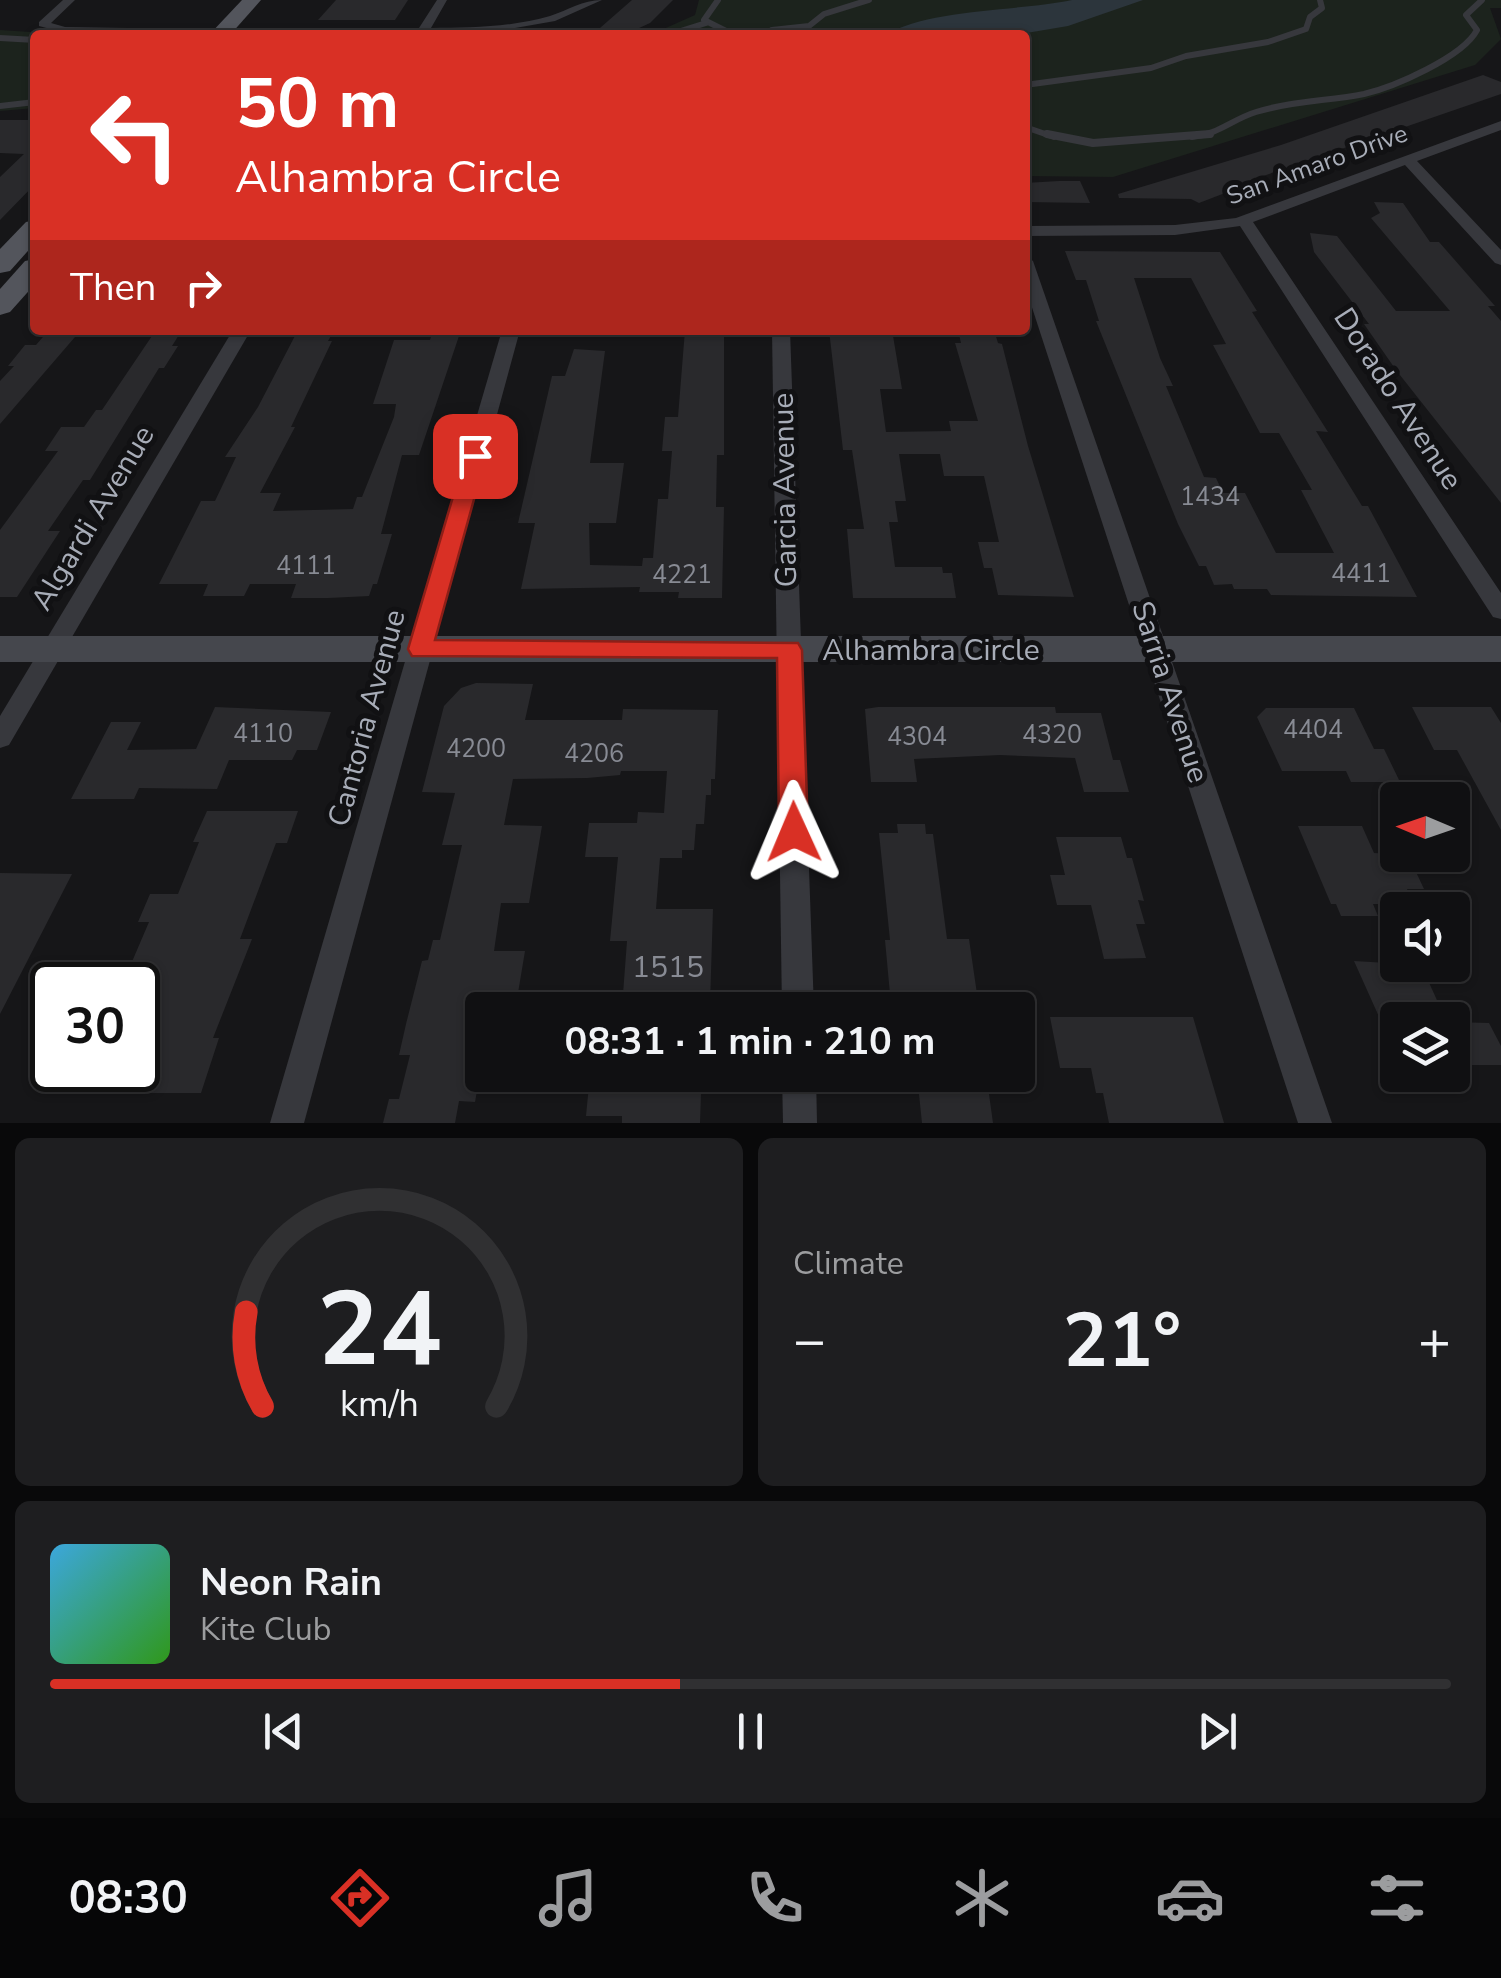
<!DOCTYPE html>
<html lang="en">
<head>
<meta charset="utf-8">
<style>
  :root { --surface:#101012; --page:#1e1e20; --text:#f1f3f6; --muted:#9c9d9f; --line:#303032; --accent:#d93025 }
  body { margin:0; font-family:"Nunito Sans",sans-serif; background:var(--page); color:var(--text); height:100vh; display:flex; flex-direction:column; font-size:38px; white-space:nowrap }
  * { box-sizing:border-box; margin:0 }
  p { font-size:32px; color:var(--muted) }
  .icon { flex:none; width:55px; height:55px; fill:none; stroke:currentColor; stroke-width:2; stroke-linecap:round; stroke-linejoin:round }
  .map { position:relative; height:1123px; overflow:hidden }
  .sheet { display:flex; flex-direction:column; gap:15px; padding:15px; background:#09090a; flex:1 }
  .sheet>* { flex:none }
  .guide { position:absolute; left:30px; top:30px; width:1000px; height:305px; border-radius:10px; box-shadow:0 2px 8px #0004,0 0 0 2px var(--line); background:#d93025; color:#fff; overflow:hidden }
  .needle { width:65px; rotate:272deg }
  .controls { position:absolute; left:1380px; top:782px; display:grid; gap:20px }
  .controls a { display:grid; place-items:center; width:90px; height:90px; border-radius:10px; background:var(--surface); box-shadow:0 2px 8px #0004,0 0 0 2px var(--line); font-size:50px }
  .speed { position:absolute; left:30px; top:962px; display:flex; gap:20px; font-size:50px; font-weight:700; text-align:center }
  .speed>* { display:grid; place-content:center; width:130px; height:130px; border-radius:50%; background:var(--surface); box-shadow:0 2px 8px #0004,0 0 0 2px var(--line); line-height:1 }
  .speed .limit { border:5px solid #111; border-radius:15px; background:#fff; color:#111 }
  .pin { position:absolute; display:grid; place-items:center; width:85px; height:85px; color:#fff; margin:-42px; border-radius:20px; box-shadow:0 5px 15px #0006 }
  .me { position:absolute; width:110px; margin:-55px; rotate:359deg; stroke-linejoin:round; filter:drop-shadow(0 0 8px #0008) }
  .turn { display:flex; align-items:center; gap:35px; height:210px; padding:0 40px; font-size:45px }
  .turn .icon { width:130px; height:130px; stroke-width:2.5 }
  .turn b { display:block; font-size:70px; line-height:85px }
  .then { display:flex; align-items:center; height:95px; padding:0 40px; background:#0003; gap:20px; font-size:38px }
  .big { font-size:75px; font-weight:700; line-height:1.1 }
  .sheet .tile { flex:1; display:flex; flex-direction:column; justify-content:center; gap:15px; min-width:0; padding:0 35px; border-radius:15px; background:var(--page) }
  .sheet .dial { align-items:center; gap:0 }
  .dial svg { height:260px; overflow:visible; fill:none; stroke:var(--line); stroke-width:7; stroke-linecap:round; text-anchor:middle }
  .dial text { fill:var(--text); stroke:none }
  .song { display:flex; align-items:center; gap:30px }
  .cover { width:120px; height:120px; border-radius:15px; background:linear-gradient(135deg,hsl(200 70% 55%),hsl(110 70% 35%)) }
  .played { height:10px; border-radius:5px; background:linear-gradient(90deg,var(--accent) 45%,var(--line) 45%) }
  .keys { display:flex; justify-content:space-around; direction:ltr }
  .heat { display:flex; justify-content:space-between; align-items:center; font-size:55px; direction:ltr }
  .sheet .tiles { flex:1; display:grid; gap:15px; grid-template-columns:1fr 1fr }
  .tile:last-child { grid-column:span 2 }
  .trip { position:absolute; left:465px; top:992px; width:570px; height:100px; border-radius:10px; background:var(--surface); box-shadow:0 2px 8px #0004,0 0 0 2px var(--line); font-weight:700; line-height:100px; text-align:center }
  .menu { display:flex; height:160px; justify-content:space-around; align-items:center; background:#060607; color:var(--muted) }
  .menu .icon { width:70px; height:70px }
  .menu .on { color:var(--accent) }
  .menu b { font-size:45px; color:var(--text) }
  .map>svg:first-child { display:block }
  .green { fill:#1c231d }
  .water { fill:#2c353c }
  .building { fill:#29292c; fill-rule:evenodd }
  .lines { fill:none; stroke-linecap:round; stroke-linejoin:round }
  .lane-far1 { stroke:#37383d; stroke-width:6 }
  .lane { stroke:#37383d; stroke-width:8 }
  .street { fill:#37383d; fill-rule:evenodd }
  .secondary { fill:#45474d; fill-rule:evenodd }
  .primary { fill:#53555c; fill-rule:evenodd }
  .route { fill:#d93025; stroke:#8d1f18; stroke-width:2.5 }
  .labels { text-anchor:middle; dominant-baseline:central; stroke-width:10; stroke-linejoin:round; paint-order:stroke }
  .far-street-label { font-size:25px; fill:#a8adb8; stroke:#111113 }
  .number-label { font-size:25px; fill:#888b94 }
  .street-label { font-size:30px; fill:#a8adb8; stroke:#111113 }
  .near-number-label { font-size:30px; fill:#888b94 }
</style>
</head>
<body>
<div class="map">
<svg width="1501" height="1123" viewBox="0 0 1501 1123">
  <rect width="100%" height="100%" fill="#161618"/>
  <g class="green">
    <polygon points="699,0 1501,0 1501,8 1490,8 1501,39 1475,65 1113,177 1025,176 1025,35 650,35 695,15"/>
    <polygon points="0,30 76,35 35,35 35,108 0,111"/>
  </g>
  <path class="water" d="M1072,0h71l-75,26 -53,9h-129c40,-26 135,-24 186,-35z"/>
  <g class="building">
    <polygon points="336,0 408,0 395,20 318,20"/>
    <polygon points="632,0 673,0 650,23 624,35 592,35"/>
    <polygon points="1483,75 1501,82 1501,94 1234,186 1238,188 1199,203 1191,199 1119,198 1118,194 1281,145"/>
    <polygon points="0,120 35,120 35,184 0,220 0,177 24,154 0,153"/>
    <polygon points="1059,181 1080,181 1090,203 1025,202 1025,183"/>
    <polygon points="1374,202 1403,203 1430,242 1439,242 1495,306 1488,306 1501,321 1501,503 1396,370 1364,324 1369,324 1314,252 1310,233 1337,236 1396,311 1450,311 1371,218 1380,213"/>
    <path d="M1065,251l155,1 37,59 -5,1 76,120 -12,-1 46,75h6l49,91 -146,-2 -4,-6h-33l-2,-5 -18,1 -8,-19h-7l-21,-42 -82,-203h3l-13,-41h-10zM1134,278h57l35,66 -13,1 47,88h19l33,57h-11l33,63h-58l-31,-60h-22l-7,-15 -12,-1 -38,-91h7l-13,-28z"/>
    <polygon points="49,330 81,330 0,424 0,381 14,366 8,366 25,345 36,345"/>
    <polygon points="156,330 182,330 172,346 178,346 164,368 159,368 90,480 83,480 48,531 60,531 17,597 0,597 0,530 58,451 45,451 61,427 84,427 96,410 102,410"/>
    <polygon points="298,330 326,330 324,334 332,334 328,341 332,341 291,427 295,427 260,493 281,493 273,511 353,509 357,497 362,497 394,417 396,404 373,404 394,340 430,340 433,330 461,330 419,455 402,455 381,534 392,534 377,584 373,584 369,596 328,598 291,598 296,584 250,584 244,596 203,596 208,584 159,584 201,501 215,501 236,457 225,457 258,407"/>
    <polygon points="685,330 724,330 724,455 717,455 716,507 724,507 722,598 678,598 679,592 639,592 640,587 521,589 535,523 518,523 552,376 565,376 574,349 605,351 590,463 624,463 616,523 589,523 590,565 642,566 643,558 653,558 658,499 668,499 672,451 662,451 665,417 678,417"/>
    <polygon points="829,330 892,330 902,389 880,389 886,432 951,431 949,421 978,421 955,343 961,343 958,330 994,330 998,343 1002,344 1028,446 1074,597 998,595 992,568 984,568 978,542 999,542 984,476 944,476 940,454 899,454 906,501 895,501 898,522 889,522 895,567 942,567 943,573 952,573 956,598 853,598 847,529 864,529 852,450 843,450"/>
    <polygon points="476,683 533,684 525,720 622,720 623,709 718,710 715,779 711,779 711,795 706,795 704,824 696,824 694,850 682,850 682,858 660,858 656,909 713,909 710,1004 639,1004 640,994 623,994 627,941 610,941 618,857 585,857 589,823 637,823 638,812 664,813 667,771 621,771 620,775 587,778 513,779 504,825 542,826 529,903 501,903 494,951 525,951 517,999 482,998 482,1063 475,1102 459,1101 455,1123 383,1123 389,1099 399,1099 410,1055 399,1055 406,1024 422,961 428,960 433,940 440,940 462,845 442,845 455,793 422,792 444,706 461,688"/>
    <polygon points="215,707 331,712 317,750 297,750 292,760 229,760 217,789 139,788 134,799 71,799 111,722 141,722 127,750 196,749"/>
    <polygon points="878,707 1055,707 1056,713 1101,713 1113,760 1120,760 1129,792 1084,792 1075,758 1000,755 914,759 917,782 871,782 865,709"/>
    <polygon points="1412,707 1491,707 1501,723 1501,830 1457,750 1434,750"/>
    <polygon points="1266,708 1354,708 1374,749 1384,749 1400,782 1351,782 1346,771 1282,771 1257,717"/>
    <polygon points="207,811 298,811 287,843 276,843 240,939 252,939 213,1038 219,1038 201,1093 124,1093 133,1070 138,1070 138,985 122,985 149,922 138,922 150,894 178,894 199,842 193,842"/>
    <polygon points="897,824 925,824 926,834 933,834 947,939 969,939 977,994 890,994 885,940 890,940 879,833 898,833"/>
    <polygon points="1298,826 1362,826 1374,853 1408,855 1424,889 1407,889 1414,904 1373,904 1378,916 1341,916 1336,904 1331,904"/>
    <polygon points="1056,837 1121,837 1127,858 1132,858 1144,901 1138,900 1145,924 1136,924 1146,958 1104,959 1091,905 1057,905 1050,875 1065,875"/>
    <polygon points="0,873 72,874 0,1014"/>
    <polygon points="1354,961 1421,965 1446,1020 1398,1020 1398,1059"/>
    <polygon points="1050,1017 1193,1017 1224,1123 1109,1123 1103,1093 1096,1093 1091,1068 1060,1068"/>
    <polygon points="1452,1022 1489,1023 1501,1046 1501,1065 1458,1065 1452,1053"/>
    <polygon points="590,1075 683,1075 683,1093 701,1093 700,1123 622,1123 622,1116 586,1116"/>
    <polygon points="917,1075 958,1075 960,1086 988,1087 993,1123 922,1123"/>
  </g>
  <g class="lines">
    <g class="lane-far1">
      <polyline points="718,0 704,20 734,35"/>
      <polyline points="668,35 706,23"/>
      <polyline points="762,35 772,30 809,26 824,14 869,0"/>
      <polyline points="0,38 35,40"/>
      <polyline points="1025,85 1151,68 1186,56 1268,42 1306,29 1310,17 1322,8 1320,0"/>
      <polyline points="0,106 35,102"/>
      <polyline points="1025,127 1054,137"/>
      <path d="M1192,137c25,-2 41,-18 64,-25 35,-11 73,-11 108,-18 30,-7 99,-37 113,-64l-11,-15 16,-15"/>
    </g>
    <polyline class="lane" points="1047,134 1093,143 1210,134"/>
    <g class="street">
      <path d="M63,0h12l-24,23 14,4 63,1h291l18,-28h10l-16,28c39,0 81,-1 119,-12 19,-6 32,-16 52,-16l-47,21 -75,13 -415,-1 -26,-7v-4z"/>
      <polygon points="1501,121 1501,130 1417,161 1501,250 1501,265 1495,263 1405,165 1253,222 1501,593 1501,619 1493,617 1240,226 1175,235 1025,236 1025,226 1175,225 1236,218"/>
      <polygon points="1025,256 1033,261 1332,1123 1298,1123 1025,286"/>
      <polygon points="233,330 251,330 9,745 0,748 0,716"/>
      <polygon points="502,330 520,330 304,1123 270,1123"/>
      <polygon points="772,330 790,330 814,1010 782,1010"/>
      <polygon points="782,1075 816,1075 817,1123 783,1123"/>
    </g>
    <rect class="secondary" x="0" y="636" width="1501" height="26"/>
    <g class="primary">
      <polygon points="242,0 261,0 230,35 209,35"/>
      <polygon points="35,220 35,243 10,271 0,273 0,249 26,222"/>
      <polygon points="35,259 35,284 10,312 0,315 0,289 25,261"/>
    </g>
  </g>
  <polygon class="route" points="475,450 486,456 435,640 798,643 802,650 808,832 804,840 794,843 783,840 779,832 777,658 412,656 408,649 465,456"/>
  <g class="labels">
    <g class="far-street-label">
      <text transform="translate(1317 165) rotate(-20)">San Amaro Drive</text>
    </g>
    <g class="number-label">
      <text x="1210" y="497">1434</text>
      <text x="306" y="566">4111</text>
      <text x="1361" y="574">4411</text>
      <text x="682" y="575">4221</text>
      <text x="1313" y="730">4404</text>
      <text x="263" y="734">4110</text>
      <text x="1052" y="735">4320</text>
      <text x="917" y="737">4304</text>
      <text x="476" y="749">4200</text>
      <text x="594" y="754">4206</text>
    </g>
    <g class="street-label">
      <text transform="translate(1398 399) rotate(57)">Dorado Avenue</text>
      <text transform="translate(785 490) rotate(-91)">Garcia Avenue</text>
      <text transform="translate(93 518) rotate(-59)">Algardi Avenue</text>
      <text x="931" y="650">Alhambra Circle</text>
      <text transform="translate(1170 692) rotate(72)">Sarria Avenue</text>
      <text transform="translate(367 718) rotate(-75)">Cantoria Avenue</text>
    </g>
    <g class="near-number-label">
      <text x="668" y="967">1515</text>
    </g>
  </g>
</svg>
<div class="controls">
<a><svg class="needle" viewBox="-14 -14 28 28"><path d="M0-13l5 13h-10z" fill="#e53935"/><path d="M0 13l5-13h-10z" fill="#9c9d9f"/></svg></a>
<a><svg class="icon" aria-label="sound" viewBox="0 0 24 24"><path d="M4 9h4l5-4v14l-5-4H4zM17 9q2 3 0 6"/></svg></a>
<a><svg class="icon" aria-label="layers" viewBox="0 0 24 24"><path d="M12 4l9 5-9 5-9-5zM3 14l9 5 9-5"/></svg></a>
</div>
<div class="speed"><div class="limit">30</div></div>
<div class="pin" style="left:475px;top:456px;background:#d93025"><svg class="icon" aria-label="arrive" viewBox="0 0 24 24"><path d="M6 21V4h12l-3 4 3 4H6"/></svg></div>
<svg class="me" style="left:794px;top:832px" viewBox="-20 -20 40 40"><path d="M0-17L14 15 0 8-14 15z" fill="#d93025" stroke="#fff" stroke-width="4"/></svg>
<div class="trip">08:31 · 1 min · 210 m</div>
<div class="guide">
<div class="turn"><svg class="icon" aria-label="left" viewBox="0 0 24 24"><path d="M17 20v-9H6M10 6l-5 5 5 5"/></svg><div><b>50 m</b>Alhambra Circle</div></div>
<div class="then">Then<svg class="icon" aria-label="right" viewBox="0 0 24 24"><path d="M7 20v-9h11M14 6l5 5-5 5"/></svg></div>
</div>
</div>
<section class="sheet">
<div class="tiles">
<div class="tile dial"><svg viewBox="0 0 100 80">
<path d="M14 69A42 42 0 1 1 86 69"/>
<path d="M14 69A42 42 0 0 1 9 40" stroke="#d93025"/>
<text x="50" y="56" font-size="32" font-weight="700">24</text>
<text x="50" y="72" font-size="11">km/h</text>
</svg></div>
<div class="tile"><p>Climate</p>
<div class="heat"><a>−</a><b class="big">21°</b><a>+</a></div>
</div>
<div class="tile">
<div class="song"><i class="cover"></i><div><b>Neon Rain</b><p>Kite Club</p></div></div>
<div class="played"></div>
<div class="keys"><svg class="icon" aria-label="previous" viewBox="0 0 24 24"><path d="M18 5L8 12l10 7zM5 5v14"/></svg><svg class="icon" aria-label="pause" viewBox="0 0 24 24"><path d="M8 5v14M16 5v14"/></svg><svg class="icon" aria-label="next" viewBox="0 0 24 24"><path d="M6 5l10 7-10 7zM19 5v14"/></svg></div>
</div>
</div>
</section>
<nav class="menu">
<b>08:30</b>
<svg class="icon on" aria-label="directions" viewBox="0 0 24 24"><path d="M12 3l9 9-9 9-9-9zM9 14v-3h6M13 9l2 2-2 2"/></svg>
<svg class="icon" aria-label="music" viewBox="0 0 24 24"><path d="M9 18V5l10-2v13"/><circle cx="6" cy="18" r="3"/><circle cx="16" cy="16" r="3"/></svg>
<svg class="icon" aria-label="phone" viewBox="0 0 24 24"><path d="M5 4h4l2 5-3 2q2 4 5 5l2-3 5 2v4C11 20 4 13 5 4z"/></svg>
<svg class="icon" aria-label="climate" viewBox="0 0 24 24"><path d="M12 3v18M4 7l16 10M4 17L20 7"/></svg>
<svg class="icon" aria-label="car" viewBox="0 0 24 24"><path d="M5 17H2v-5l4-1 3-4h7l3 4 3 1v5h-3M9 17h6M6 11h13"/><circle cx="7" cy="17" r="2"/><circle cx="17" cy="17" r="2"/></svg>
<svg class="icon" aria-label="filters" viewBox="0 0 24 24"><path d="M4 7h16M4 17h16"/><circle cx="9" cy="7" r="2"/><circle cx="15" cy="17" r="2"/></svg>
</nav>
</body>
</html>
